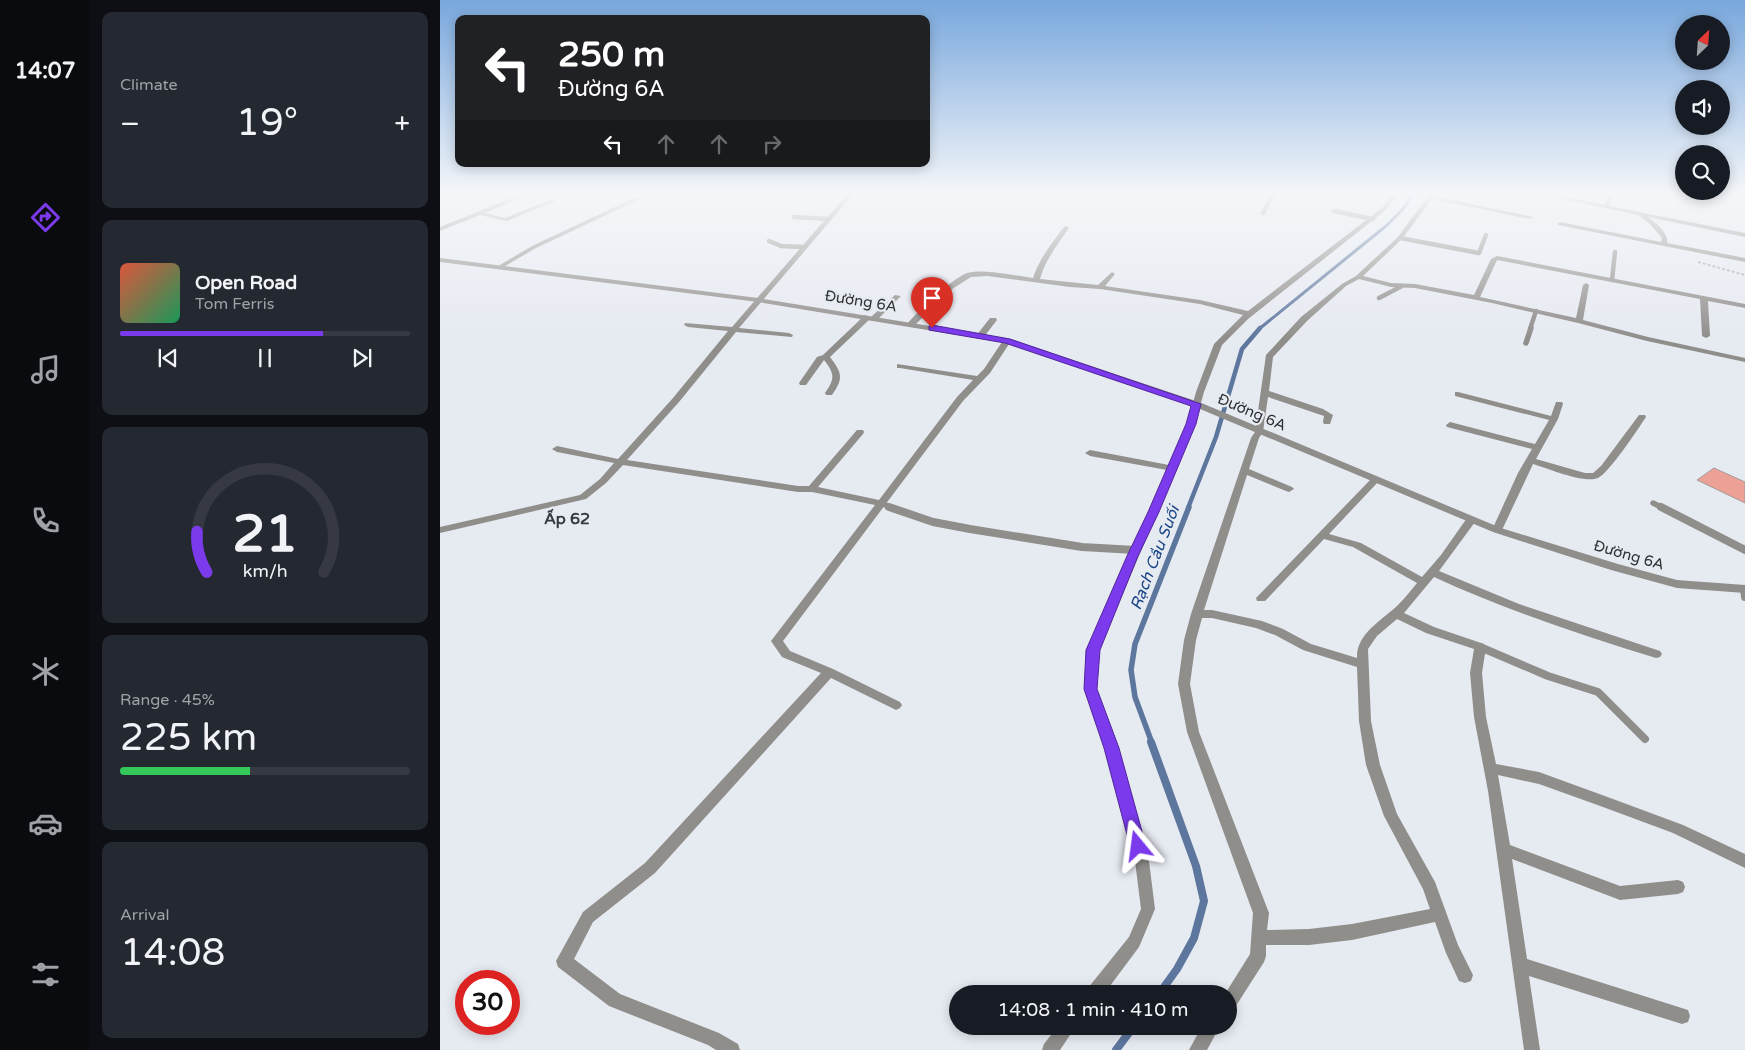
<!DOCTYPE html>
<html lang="en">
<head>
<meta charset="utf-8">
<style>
  :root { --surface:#171b24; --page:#242831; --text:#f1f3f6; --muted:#9ea1a6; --line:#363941; --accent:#7c3aed }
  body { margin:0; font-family:"Varela Round",sans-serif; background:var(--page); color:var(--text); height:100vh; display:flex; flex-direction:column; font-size:19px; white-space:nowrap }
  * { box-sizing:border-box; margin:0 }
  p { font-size:16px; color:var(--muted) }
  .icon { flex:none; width:28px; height:28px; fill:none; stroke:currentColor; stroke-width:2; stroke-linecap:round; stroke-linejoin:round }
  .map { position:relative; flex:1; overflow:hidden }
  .sheet { display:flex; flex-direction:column; gap:12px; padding:12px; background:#0d0f14; width:350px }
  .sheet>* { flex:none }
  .top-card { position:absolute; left:15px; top:15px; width:475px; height:152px; border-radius:10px; box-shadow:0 2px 12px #0003; background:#202124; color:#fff; overflow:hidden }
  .needle { width:32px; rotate:25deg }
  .fabs { position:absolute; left:1235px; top:15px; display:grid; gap:10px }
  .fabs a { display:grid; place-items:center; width:55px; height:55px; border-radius:50%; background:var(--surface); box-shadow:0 2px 12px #0003; font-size:25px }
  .speed { position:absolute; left:15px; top:970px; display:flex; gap:10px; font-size:25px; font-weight:700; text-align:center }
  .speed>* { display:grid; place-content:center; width:65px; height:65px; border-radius:50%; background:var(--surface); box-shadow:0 2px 12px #0003; line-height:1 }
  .speed .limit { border:8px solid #d22; background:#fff; color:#111 }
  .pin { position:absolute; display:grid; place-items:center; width:42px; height:42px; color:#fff; margin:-51px -21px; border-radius:50% 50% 50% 0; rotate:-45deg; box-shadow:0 0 5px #0007 }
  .pin .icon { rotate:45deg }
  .me { position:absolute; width:55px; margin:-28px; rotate:344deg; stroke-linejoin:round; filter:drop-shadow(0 0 4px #0008) }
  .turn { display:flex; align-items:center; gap:18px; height:105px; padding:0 20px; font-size:22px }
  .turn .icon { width:65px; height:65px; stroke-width:2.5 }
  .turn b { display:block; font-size:35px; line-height:42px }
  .lanes { display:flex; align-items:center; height:48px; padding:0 20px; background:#0003; justify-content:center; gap:25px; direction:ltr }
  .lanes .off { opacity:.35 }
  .big { font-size:38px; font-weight:600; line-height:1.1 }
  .sheet .widget { flex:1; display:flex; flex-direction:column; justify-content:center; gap:8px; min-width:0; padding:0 18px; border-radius:10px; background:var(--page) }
  .sheet .dial { align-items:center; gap:0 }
  .dial svg { height:130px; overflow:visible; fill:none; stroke:var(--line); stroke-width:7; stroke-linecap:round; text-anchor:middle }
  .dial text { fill:var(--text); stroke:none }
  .song { display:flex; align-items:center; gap:15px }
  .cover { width:60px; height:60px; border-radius:8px; background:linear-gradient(135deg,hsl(10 70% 55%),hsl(150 70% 35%)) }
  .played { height:5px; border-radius:2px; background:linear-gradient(90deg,var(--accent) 70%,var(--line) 70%) }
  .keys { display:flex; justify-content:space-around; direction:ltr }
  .heat { display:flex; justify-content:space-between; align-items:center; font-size:28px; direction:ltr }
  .charge { height:8px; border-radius:4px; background:linear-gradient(90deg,#34c759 45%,var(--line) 0) }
  .trip { position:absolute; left:509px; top:985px; width:288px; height:50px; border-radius:25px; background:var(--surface); box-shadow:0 2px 12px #0003; font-weight:600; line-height:50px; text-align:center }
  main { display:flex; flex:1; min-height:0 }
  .tabs { display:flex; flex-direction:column; width:90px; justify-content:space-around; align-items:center; background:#090b0e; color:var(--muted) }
  .tabs .icon { width:35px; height:35px }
  .tabs .on { color:var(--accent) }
  .tabs b { font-size:22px; color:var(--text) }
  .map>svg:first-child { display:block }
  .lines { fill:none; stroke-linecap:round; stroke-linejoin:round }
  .stream-far3 { stroke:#5d769d; stroke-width:3 }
  .stream-far2 { stroke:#5d769d; stroke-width:4.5 }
  .stream-far1 { stroke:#5d769d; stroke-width:5.5 }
  .stream { stroke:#5d769d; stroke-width:8 }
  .building { fill:#eca197; stroke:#a49b99 }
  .path { stroke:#a9acb2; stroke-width:2; stroke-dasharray:3 2; stroke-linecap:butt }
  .service-far2 { stroke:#908e8b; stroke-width:4.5 }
  .service-far1 { stroke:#908e8b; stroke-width:5.5 }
  .service { stroke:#908e8b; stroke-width:8 }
  .minor { fill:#908e8b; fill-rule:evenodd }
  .tertiary { fill:#908e8b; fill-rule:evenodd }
  .route { fill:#7c3aed; stroke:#51269a }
  .labels { text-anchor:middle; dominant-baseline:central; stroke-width:4.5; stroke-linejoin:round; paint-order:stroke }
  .street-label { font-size:15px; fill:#2e2f32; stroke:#e6eaf1 }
  .neighbourhood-label { font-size:16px; font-weight:bold; fill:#363a3f; stroke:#e6eaf1 }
  .water-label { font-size:16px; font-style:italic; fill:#184486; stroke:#e6eaf1 }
</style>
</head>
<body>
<main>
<nav class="tabs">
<b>14:07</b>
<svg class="icon on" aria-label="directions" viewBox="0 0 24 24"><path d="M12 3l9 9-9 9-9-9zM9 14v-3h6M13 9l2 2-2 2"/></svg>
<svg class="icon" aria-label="music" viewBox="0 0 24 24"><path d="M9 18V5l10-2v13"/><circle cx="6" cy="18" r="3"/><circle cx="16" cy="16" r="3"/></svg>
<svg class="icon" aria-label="phone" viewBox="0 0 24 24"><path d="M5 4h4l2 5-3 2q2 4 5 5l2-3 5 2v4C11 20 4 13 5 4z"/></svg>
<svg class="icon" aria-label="climate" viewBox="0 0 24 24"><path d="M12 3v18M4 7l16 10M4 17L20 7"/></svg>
<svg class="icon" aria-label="car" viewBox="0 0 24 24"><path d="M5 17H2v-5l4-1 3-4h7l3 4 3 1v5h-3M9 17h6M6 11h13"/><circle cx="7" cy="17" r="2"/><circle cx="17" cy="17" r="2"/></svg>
<svg class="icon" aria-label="filters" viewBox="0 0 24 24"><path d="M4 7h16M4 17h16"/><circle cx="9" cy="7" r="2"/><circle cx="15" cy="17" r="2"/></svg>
</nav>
<section class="sheet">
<div class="widget"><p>Climate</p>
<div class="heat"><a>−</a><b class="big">19°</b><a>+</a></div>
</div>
<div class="widget">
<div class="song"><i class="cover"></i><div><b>Open Road</b><p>Tom Ferris</p></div></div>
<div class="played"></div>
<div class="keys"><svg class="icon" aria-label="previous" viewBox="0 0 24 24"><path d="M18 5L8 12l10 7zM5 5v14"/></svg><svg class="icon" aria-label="pause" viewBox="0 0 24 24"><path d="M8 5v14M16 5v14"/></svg><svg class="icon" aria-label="next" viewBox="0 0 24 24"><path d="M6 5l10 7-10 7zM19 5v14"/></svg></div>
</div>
<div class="widget dial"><svg viewBox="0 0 100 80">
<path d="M14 69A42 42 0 1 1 86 69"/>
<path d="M14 69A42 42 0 0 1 8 44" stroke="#7c3aed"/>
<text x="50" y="56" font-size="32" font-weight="700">21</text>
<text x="50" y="72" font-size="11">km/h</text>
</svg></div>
<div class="widget"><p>Range · 45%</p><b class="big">225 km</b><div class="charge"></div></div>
<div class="widget"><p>Arrival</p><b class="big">14:08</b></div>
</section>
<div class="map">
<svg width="1305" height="1050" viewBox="0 0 1305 1050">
  <rect width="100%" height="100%" fill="#e6eaf1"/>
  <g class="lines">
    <polyline class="stream-far3" points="819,329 946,226 963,209 974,192"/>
    <polyline class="stream-far2" points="748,508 776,437 802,349 820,328"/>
    <polyline class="stream-far1" points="712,743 695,697 691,670 695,644 749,507"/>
    <g class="stream">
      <polyline points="711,742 756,866 764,901 754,938 737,969 719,994"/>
      <polyline points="676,1050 694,1026"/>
    </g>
  </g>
  <polygon class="building" points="1274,468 1305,482 1305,503 1257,480"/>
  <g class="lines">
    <polyline class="path" points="1258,262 1305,275"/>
    <g class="service-far2">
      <polyline points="937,192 955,195"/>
      <polyline points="1300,192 1305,196"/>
      <polyline points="894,211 933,219"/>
      <polyline points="823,213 834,192"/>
      <polyline points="354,217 389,219"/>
      <polyline points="960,238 1039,253 1046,235"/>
      <polyline points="329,241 341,246 364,247"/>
      <polyline points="1172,280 1175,252"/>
      <polyline points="939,298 962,286"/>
      <polyline points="1090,329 1096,311"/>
    </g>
    <g class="service-far1">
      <polyline points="1086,343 1091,328"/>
      <polyline points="441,503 452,508"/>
      <polyline points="1213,503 1223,508"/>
    </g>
    <g class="service">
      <polyline points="449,507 493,522 530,529 642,547 695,550"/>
      <polyline points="1221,507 1305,550"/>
      <polyline points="1304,589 1305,597"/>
      <polyline points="1040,647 1108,676 1158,692 1205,739"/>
    </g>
    <g class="minor">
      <polygon points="86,192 94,192 45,213 65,218 113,199 118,200 67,221 40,215 0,231 0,227"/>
      <polygon points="207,192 215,192 96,248 60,269 55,268 92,246"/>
      <polygon points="409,192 415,192 299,328 349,333 353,335 352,337 296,332 239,402 187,460 358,486 369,486 417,430 423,430 424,432 423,434 378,487 439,500 517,397 533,380 460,368 457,368 457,364 537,376 544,369 564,339 570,339 571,341 550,373 523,401 343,641 350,651 393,669 460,702 462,705 460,708 456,710 452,708 391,678 215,873 153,922 134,959 180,994 279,1033 298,1044 300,1050 276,1050 268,1045 169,1006 118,967 116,961 143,912 205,863 381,673 342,657 331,641 435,505 372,492 358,492 183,465 166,483 146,499 0,533 0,527 140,495 160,479 174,463 117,452 112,449 117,446 178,459 233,398 288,331 248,327 244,325 245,323 292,327"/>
      <polygon points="630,192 692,192 662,196"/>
      <path d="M954,192h6l-13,17 -139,110 -26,26 -18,47 -9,32 -96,226 -3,39 21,59 32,113 6,48 -16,38 -35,47h-18l2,-6 41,-51 12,-28 -6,-48 -30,-113 -21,-59 3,-39 80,-180 -77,-14 -5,-3 5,-3 79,15 18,-41 9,-32 18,-48 29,-29 -43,-11 -100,-15 -30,-2 -83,-11 -16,1 -22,14 -35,35h-6l-1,-2c12,-14 43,-44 60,-51 14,-5 50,3 66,5 6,-19 19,-35 31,-51l2,-1 3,2c-11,16 -24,32 -29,51l58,6 14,-13 3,2 -10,12 95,14 48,11 135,-104z"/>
      <path d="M991,192h6l-3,4 99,21 -3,2 -98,-20 -30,40 -39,37 28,7 24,1 59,11 17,-36 6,-3 248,48v4l-37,-7 2,35 -4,2 -4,-2 -2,-37 -203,-39 -17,37 96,21 7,-33 3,-2 3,2 -6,35 65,17 97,21v4l-98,-21 -69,-18 -86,-20 -77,-15 -24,-1 -32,-8 -13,7 -39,35 -34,36 -4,34 54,18 10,6 -3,9h-6l-1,-2 1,-6 -56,-19 -5,35 -4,6 -10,31 43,18 2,2 -5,3 -3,-1 -39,-16 -43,135h8l50,11 21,8 28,15 46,14c-1,-25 26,-38 42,-54 6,-6 12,-14 18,-21l-64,-36 -29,-8 -59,62h-8l-1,-3 116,-120 3,-1 5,3 -2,2 -49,52 32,9 61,34 19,-22 26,-37h8l1,2 -1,2 -36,49 80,33 141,47 2,3 -2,3 -4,1c-75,-23 -150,-48 -222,-81l-30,36 30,14 50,17 2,3 -4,26 4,44 10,47 43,8 74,27 70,26 62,29v14l-72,-35 -70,-26 -64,-23 -41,-9 12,70 110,41 58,-6 5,2 2,5 -2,5 -5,2 -58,6 -108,-41 15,100 161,51 2,6 -2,6 -6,2 -153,-48 11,74h-16l-36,-259 -14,-74 -4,-44 4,-24 -48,-16 -29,-14 -20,17 -9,13 3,72 9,44 17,49 38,68 23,63 15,30 -2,6 -6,2 -6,-2 -13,-28 -11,-31 -83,18 -43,5h-43v11l-2,6 -30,47 -6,2v-17h-3l25,-40 3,-41 -66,-181 -9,-48 6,-44 7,-26 60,-176 4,-6 11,-77 35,-38 41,-33 14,-8 42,-39zM762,618h10l44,10 19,7 28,15 54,17 2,54 7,44 18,51 39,73 7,20 -78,15 -43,5 -42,1 2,-17 -70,-181 -9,-48 6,-44z"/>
      <path d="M1090,192h12l62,13 4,-11 3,-2 3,2 -5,12 136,27v4l-97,-20c7,5 21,16 19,26l78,15v4l-187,-37v-2l2,-1 101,20 1,-4 -12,-14 -12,-9z"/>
      <path d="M455,295l6,1 -24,24 -6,-2 -41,39c12,16 14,21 2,38h-6l-1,-2c10,-14 10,-19 -1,-33l-18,25h-6l-1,-2 18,-26 6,-2 42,-40 6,2z"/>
      <polygon points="550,318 556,318 557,320 543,338 537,338 536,336"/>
      <path d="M1015,392h3l93,24 5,-14h6l1,2 -5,15 -22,40 49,14h8l8,-7 38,-51h6l1,2c-8,12 -37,56 -48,61 -14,6 -51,-10 -65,-14l-31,66 -5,3 -5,-3 26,-57 14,-24 -85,-22 -1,-2 4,-3 85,22 14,-24 -94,-24z"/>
      <polygon points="618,1026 636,1026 620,1050 602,1050 604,1044"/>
      <polygon points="762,1026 780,1026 767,1050 749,1050"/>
    </g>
    <polygon class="tertiary" points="0,258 318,298 570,339 759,402 1061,528 1178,564 1237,580 1305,585 1305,593 1237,588 1171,570 1053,532 753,406 566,343 318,302 0,262"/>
  </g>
  <linearGradient id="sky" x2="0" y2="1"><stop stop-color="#78a7dc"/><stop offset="0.57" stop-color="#f4f6f9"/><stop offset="1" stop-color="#f4f6f9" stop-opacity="0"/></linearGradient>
  <rect width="1305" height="339" fill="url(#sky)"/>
  <polygon class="route" points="492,325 570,339 761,404 756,424 719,512 698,556 660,650 657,689 679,748 706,846 704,852 698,854 692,852 690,846 664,748 644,689 646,650 687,556 708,512 746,424 751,406 565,343 489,330 489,326"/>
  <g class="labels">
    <g class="street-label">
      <text transform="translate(421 301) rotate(9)">Đường 6A</text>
      <text transform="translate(812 412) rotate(23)">Đường 6A</text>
      <text transform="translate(1189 555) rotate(16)">Đường 6A</text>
    </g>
    <g class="neighbourhood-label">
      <text x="127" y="519">Ấp 62</text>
    </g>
    <g class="water-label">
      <text transform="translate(715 558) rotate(-69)">Rạch Cầu Suối</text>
    </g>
  </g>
</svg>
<div class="fabs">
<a><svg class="needle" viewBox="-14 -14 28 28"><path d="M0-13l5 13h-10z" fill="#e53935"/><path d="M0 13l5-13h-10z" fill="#9ea1a6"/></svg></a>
<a><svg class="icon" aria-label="sound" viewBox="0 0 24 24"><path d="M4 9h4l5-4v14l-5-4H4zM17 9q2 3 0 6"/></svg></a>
<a><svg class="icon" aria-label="search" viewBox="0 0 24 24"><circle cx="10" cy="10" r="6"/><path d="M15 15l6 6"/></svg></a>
</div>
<div class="speed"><div class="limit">30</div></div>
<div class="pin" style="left:492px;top:328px;background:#d93025"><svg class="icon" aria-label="arrive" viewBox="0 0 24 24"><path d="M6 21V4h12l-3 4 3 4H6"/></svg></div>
<svg class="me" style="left:698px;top:846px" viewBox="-20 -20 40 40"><path d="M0-17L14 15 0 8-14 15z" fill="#7c3aed" stroke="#fff" stroke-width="4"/></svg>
<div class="trip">14:08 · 1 min · 410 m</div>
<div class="top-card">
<div class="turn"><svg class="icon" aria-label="left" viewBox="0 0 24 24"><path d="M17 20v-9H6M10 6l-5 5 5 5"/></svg><div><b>250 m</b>Đường 6A</div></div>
<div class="lanes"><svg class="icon" aria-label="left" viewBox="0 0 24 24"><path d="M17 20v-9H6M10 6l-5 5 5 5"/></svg><svg class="icon off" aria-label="ahead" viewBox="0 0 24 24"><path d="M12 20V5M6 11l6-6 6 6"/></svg><svg class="icon off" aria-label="ahead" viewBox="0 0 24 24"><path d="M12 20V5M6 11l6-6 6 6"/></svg><svg class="icon off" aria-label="right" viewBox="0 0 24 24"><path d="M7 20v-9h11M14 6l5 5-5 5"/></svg></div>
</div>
</div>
</main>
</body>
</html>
